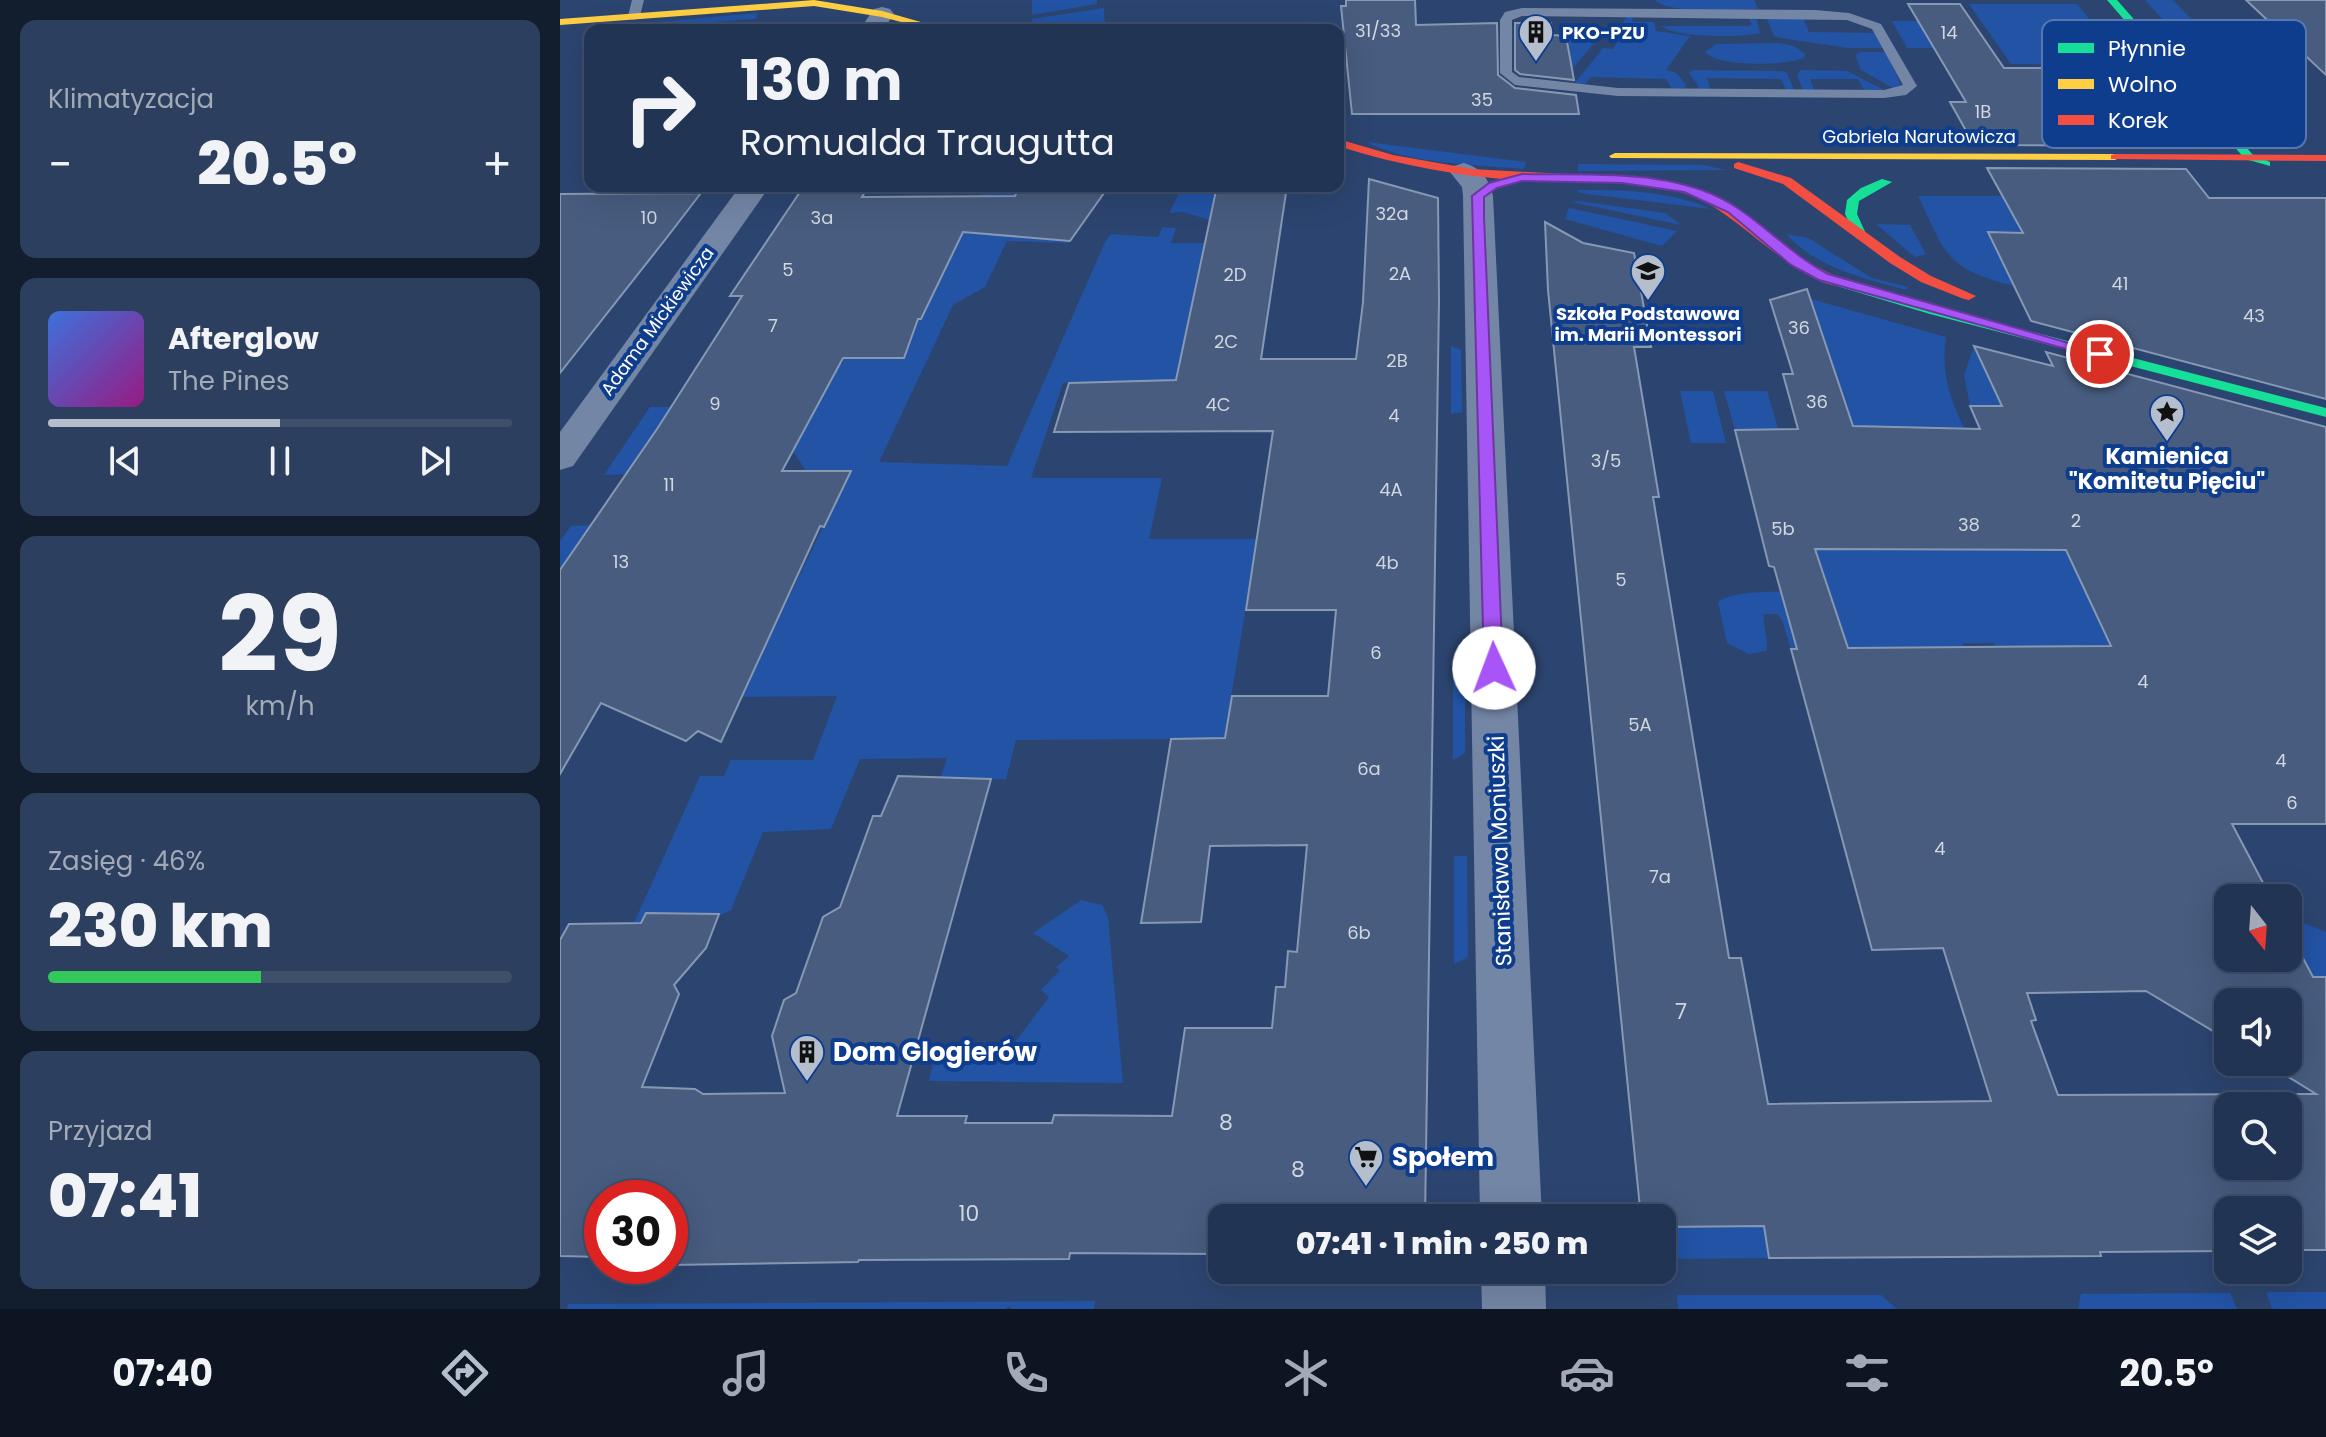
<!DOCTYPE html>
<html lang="pl">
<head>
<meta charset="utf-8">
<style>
  :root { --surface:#213454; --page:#2d3f5e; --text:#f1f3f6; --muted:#a2aab8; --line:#3e4f6b; --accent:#b5becd }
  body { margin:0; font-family:Poppins,sans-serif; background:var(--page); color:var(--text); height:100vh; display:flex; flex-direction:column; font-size:30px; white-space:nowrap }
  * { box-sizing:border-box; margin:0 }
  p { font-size:26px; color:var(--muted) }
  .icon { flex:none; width:44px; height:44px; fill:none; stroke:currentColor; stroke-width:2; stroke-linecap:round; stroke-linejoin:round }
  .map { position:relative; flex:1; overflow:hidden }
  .panel { display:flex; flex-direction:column; gap:20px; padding:20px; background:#121d2e; width:560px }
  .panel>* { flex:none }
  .guide { position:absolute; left:24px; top:24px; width:760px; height:168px; border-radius:16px; box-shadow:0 8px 32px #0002,0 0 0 2px var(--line); background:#213454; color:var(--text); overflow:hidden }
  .needle { width:52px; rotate:163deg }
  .controls { position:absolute; left:1654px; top:884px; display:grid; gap:16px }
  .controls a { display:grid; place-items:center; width:88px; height:88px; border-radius:16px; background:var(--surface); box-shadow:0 8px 32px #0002,0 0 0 2px var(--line); font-size:40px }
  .speed { position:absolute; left:24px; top:1180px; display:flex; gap:16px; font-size:40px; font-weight:700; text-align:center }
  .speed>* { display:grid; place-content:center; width:104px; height:104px; border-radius:50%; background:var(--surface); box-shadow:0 8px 32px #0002,0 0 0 2px var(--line); line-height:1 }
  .speed .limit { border:12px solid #d22; background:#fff; color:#111 }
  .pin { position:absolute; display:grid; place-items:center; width:68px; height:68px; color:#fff; margin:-34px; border:4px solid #fff; border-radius:50%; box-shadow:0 2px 8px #0007 }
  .me { position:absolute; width:88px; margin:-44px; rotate:358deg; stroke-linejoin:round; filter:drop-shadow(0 0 6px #0008) }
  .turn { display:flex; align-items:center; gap:28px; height:168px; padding:0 24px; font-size:36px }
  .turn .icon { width:104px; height:104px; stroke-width:2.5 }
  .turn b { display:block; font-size:56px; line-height:68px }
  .big { font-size:60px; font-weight:800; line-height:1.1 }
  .panel .tile { flex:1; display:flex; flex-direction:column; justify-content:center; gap:12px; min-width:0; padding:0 28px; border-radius:16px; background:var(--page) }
  .panel .dial { align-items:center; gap:0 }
  .dial b { font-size:104px; line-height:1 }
  .song { display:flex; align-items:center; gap:24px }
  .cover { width:96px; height:96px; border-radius:12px; background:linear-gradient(135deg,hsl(220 70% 55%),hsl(310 70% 35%)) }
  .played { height:8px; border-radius:4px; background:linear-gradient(90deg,var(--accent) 50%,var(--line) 50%) }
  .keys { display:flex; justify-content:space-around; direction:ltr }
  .heat { display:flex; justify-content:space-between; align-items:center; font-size:44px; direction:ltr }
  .charge { height:12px; border-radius:6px; background:linear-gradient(90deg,#34c759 46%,var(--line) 0) }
  .trip { position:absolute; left:648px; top:1204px; width:468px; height:80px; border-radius:16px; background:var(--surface); box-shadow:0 8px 32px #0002,0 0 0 2px var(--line); font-weight:800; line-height:80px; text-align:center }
  .dock { display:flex; height:128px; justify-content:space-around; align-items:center; background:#0d1522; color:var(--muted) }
  .dock .icon { width:56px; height:56px }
  .dock .active { color:var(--accent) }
  .dock b { font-size:36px; color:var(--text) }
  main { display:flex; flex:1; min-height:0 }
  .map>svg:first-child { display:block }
  .green { fill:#2253a5 }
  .building { fill:#475c7f; stroke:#8798b3; stroke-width:2; fill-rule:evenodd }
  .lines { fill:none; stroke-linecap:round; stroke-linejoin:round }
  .lane { fill:#7386a5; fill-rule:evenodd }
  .street { fill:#7386a5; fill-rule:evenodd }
  .fast { fill:#16e098; fill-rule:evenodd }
  .slow { fill:#ffcf43; fill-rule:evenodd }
  .jam { fill:#f24e42; fill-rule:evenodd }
  .route { fill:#a855f7; stroke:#6d37a1; stroke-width:2 }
  .labels { text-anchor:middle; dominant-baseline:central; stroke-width:8; stroke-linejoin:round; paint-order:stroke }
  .number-label { font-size:18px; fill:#d1d6df }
  .far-poi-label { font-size:18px; font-weight:bold; fill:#fff; stroke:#0f3d8d; text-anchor:start }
  .far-street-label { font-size:18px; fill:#fff; stroke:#0f3d8d }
  .poi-label { font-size:22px; font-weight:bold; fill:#fff; stroke:#0f3d8d }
  .street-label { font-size:22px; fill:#fff; stroke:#0f3d8d }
  .near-number-label { font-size:22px; fill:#d1d6df }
  .near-poi-label { font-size:26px; font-weight:bold; fill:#fff; stroke:#0f3d8d; text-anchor:start }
  .key { fill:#0f3d8d; stroke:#5777af; stroke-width:2 }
  .key-label { font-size:22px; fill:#fff }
</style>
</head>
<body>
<main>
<section class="panel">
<div class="tile"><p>Klimatyzacja</p>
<div class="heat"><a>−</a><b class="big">20.5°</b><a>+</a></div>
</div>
<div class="tile">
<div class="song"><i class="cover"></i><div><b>Afterglow</b><p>The Pines</p></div></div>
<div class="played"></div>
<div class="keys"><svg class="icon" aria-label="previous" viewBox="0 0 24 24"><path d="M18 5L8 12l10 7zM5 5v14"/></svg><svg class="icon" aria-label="pause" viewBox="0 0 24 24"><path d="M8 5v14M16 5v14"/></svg><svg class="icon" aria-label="next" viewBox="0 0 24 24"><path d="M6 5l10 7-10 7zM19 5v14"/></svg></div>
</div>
<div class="tile dial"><b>29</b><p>km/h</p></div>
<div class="tile"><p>Zasięg · 46%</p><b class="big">230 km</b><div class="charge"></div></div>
<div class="tile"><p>Przyjazd</p><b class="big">07:41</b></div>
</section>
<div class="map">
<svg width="1766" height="1309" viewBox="0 0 1766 1309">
  <rect width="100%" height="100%" fill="#2c4570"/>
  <g class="green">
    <polygon points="472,0 537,0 537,4 472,15"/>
    <path d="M1095,0h99l4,9c-22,0 -89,6 -103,-9z"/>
    <path d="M1585,0h28l100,105h26l9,9c-16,3 -41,13 -57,10 -13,-3 -38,-45 -48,-57l1,-3z"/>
    <polygon points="1409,4 1517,4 1567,65 1451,64"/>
    <polygon points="544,8 545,30 488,30 473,26 472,19"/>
    <polygon points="198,13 196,19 38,30 40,27"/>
    <polygon points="1067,17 1072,17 1073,22 1094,22 1096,31 1130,36 1106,70 1117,73 1126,85 1125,88 1112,89 1106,79 1031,77 1024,85 1015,83 1043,48 1053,49 1058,41 1050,39"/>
    <path d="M1188,17h8l4,16c-20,5 -84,5 -99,-7h88l3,-2z"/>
    <polygon points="1206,17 1243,18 1249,32 1315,33 1324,48 1288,48 1221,38 1214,36"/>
    <polygon points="1332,21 1358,21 1374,48 1347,48"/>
    <polygon points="1007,26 1034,43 1013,68 1002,64 1010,56"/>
    <path d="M1219,43l15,3 11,8 -1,4c-19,8 -87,9 -99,-6l11,-8z"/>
    <polygon points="1301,52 1326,52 1341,85 1333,88 1301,70 1295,55"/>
    <polygon points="1133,70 1222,71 1227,73 1234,90 1226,90 1221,79 1147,78 1150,89 1136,89 1139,87 1129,73"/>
    <polygon points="1241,70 1287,71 1324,90 1304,90 1298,79 1250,79 1254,90 1243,90 1237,75"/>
    <path d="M807,142l159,20 -2,7c-46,-4 -116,-5 -157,-27z"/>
    <polygon points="1018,164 1143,165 1166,170 1018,171"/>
    <polygon points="425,186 459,186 455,195 452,236 510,241 509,243 447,241 425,287 393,305 319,462 447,466 545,242 551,234 598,237 603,227 616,228 611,243 644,243 633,295 636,295 624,380 503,383 471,478 602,478 589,539 697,539 658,777 621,739 456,740 446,779 431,779 428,789 377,789 387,758 300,759 271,829 203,832 171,910 158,916 155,914 87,913 81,923 74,923 140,776 164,776 171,760 253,760 277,696 179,697 93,627 214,628 290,471 246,471 233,451 248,364 282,364 290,347 416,204"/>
    <polygon points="623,186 664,186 659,223 623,212 609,213"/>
    <path d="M1017,190c47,0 90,0 134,19l-131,-16z"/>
    <path d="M1358,196h84l21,37h-35l26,53c-69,-18 -67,-30 -96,-90z"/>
    <polygon points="1018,201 1105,213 1121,225 1012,202"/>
    <polygon points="1009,208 1117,231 1102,246 1005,219"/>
    <polygon points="1316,224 1350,225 1366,254 1356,257 1350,253"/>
    <path d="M1226,234l22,4 64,40 36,9 -2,3c-43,-12 -89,-22 -120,-56z"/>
    <path d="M1251,299l135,38c-5,35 3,59 18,91l-111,-2 -71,-88h42z"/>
    <polygon points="891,346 901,350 902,412 891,414"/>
    <polygon points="1414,346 1442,406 1410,406 1404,375"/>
    <polygon points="1120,391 1153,391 1166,443 1131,443"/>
    <polygon points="1164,391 1207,391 1218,429 1175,430"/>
    <polygon points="90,407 117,407 103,429 96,429 69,474 44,475"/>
    <polygon points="34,525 21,546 16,546 0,570 0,541 11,526"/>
    <path d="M1255,549l251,1 45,96 -115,1 -2,-4h-31l1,4 -173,2 -9,-29 -5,-6h-13c-2,13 6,25 2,37l-17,3 -22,-11 -9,-41c17,-15 86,-9 111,-10z"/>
    <polygon points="893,677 905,682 905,753 893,760"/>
    <polygon points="894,856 907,856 908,957 894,964"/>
    <polygon points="521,900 542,905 548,917 563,1083 369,1081 376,1051 426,1050 453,1057 466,1046 455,1042 489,997 481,990 500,970 496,967 509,956 473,933"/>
    <polygon points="1728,917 1766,932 1766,977 1717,977 1728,958"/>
    <polygon points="1204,1226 1209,1258 1102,1259 1102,1227"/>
    <polygon points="1706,1292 1766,1292 1766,1309 1712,1309"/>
    <polygon points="1670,1293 1677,1309 1518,1309 1521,1294"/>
    <polygon points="1117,1295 1321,1295 1337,1309 1118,1309"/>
    <polygon points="535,1301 534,1309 452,1309 449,1306 445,1309 7,1309 8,1304"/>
  </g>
  <g class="building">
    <polygon points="786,0 855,0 856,25 937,23 938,75 955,88 1016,95 1019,114 792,114 781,6 786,6"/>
    <polygon points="1686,0 1766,0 1766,75"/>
    <polygon points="1348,4 1400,4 1444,68 1546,68 1608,146 1414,145 1390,102 1406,102"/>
    <polygon points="955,23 991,23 993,35 1006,36 1014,80 960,74 955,70"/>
    <polygon points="1427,168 1626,169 1649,198 1766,198 1766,399 1471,321 1428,232 1463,233"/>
    <polygon points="809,179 878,198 879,300 865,1218 662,1218 662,1254 510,1253 509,1259 299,1260 298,1262 110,1265 110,1198 42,1198 42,1257 0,1256 0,940 9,924 81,923 86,913 159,914 146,948 114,985 119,994 82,1087 135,1089 143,1094 225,1093 212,1036 224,1000 236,993 263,917 280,907 313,816 321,816 338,776 431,779 337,1116 407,1116 405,1123 492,1123 494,1115 612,1116 625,1028 712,1028 716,987 725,987 728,951 737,952 747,845 650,846 641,922 581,923 611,739 665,738 672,696 768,696 776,610 686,610 713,431 494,432 509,383 616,380 657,186 727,186 701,359 796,359 803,302"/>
    <polygon points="244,186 309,186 302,197 455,196 459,186 549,186 510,241 403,232 361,319 358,319 344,358 283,358 222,471 291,471 264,527 260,526 161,742 138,731 126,741 41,703 0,774 0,570 97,429 182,296 170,296"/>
    <polygon points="141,193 108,236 0,373 0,194"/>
    <path d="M985,222l38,21 51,10 17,94h-17l25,150h-6l76,461h12l27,146 223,-3 -48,-153 -71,2 -81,-301h6l-23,-82 -5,-1 -34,-136 63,-1 -15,-55h10l-23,-74 37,-11 46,137 127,3 -10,-23h32l-28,-60 79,20 -7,-14 280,75v397h-94l39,74h-43v60h60v-28l25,47h13v273h-38v-40h-60v41l-128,1 1,4 -332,2 -5,-32 -102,1v-9h-21l-93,-928zM1255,549l251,1 45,96 -263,2zM1586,991l82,49v-38h60v60h-24l52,32 -258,1 -27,-74 5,-1 -9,-27zM1668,1106h60v60h-60z"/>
  </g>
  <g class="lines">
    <g class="lane">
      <polygon points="72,0 84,0 80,16 74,20 68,16"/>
      <path d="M962,8l293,2 34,3 32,11 36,62 -11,9 -22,3 -266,-2 -103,-11 -15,-12v-53l5,-8zM962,16l325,4 25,9 31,56 -19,5 -266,-2 -99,-11 -7,-5v-52z"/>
    </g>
    <g class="street">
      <polygon points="322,7 330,9 334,14 323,30 299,30 314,9"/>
      <path d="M904,163c16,4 26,17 29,33l49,1022h-62l-17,-1022 -1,-9 -12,-15 4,-6z"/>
      <polygon points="180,186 210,186 13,466 0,470 0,432"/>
      <polygon points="921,1270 985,1270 986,1309 922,1309"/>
    </g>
    <g class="fast">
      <polygon points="1547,0 1557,0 1693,155 1710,162 1710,166 1685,159"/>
      <polygon points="1322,179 1332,182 1299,201 1297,214 1307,236 1297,239 1285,214 1287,200 1301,188"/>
      <polygon points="1282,279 1380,308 1766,408 1766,417 1370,314 1277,286 1277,280"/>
    </g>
    <g class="slow">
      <polygon points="254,0 322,11 389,30 372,30 322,17 254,6 0,25 0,19"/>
      <polygon points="1055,153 1555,154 1561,157 1555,160 1051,158 1049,156"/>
    </g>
    <g class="jam">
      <path d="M778,139l55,16 79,14 166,9 53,9 42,20 66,51 50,25 -2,3c-42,6 -109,-72 -150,-88 -52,-22 -113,-13 -168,-17 -65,-4 -129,-15 -191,-35z"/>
      <polygon points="1555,154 1766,155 1766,161 1551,159 1551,155"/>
      <polygon points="1178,162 1231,178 1340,257 1371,276 1416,296 1409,300 1404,299 1361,282 1330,263 1223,184 1174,168 1174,164"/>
    </g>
  </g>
  <path class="route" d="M962,174c69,2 157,-7 217,35 31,21 55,47 89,65l279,80 -2,3h-10l-276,-77 -28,-15 -63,-53 -44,-20 -62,-9 -100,-2 -25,7 -13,9v20l19,451 -3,5h-13l-3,-5 -12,-472 17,-13z"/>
  <defs>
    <g id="building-pin" transform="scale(1.8)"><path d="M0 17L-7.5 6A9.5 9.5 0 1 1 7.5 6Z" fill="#b5becd" stroke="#0f3d8d"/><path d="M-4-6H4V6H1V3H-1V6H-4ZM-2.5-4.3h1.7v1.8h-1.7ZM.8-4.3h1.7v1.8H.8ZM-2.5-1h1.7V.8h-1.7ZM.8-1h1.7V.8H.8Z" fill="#111"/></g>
    <g id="school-pin" transform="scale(1.8)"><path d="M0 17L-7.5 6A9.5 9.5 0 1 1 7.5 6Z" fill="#b5becd" stroke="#0f3d8d"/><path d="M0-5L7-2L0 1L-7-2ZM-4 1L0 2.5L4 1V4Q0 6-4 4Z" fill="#111"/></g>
    <g id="sight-pin" transform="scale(1.8)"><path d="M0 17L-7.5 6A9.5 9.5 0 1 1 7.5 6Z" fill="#b5becd" stroke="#0f3d8d"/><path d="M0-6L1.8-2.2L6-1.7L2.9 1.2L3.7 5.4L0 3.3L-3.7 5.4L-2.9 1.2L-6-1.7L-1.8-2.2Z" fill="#111"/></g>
    <g id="supermarket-pin" transform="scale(1.8)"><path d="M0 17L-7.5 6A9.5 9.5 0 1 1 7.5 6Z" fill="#b5becd" stroke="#0f3d8d"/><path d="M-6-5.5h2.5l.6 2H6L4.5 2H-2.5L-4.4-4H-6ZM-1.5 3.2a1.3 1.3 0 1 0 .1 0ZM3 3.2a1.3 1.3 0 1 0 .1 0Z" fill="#111"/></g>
  </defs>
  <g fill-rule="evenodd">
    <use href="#building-pin" x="976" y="32"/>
    <use href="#school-pin" x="1088" y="271"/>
    <use href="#sight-pin" x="1607" y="412"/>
    <use href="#building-pin" x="247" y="1052"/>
    <use href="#supermarket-pin" x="806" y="1157"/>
  </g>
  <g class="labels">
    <g class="number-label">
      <text x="818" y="30">31/33</text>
      <text x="1389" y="32">14</text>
      <text x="922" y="99">35</text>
      <text x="1423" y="111">1B</text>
      <text x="832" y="213">32a</text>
      <text x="89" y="217">10</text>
      <text x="262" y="217">3a</text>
      <text x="228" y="269">5</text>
      <text x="840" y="273">2A</text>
      <text x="675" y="274">2D</text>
      <text x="1560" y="283">41</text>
      <text x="1694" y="315">43</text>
      <text x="213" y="325">7</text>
      <text x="1239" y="327">36</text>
      <text x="666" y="341">2C</text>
      <text x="837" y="360">2B</text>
      <text x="1257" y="401">36</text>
      <text x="155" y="403">9</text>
      <text x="658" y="404">4C</text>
      <text x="834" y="415">4</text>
      <text x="1046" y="460">3/5</text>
      <text x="109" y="484">11</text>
      <text x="831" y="489">4A</text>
      <text x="1516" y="520">2</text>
      <text x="1409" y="524">38</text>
      <text x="1223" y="528">5b</text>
      <text x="61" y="561">13</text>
      <text x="827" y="562">4b</text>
      <text x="1061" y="579">5</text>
      <text x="816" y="652">6</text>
      <text x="1583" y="681">4</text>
      <text x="1080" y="724">5A</text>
      <text x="1721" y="760">4</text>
      <text x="809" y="768">6a</text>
      <text x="1732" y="802">6</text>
      <text x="1380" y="848">4</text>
      <text x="1100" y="876">7a</text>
      <text x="799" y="932">6b</text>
    </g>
    <g class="far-poi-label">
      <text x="1002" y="32">PKO-PZU</text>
      <text x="1088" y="313" text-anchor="middle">Szkoła Podstawowa<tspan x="1088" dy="21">im. Marii Montessori</tspan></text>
    </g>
    <g class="far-street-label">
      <text x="1359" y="136">Gabriela Narutowicza</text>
      <text transform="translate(97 321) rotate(-54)">Adama Mickiewicza</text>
    </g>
    <g class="poi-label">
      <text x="1607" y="456">Kamienica<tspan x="1607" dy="25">"Komitetu Pięciu"</tspan></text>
    </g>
    <g class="street-label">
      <text transform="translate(940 851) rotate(-92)">Stanisława Moniuszki</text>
    </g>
    <g class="near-number-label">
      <text x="1121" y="1011">7</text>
      <text x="666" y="1122">8</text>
      <text x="738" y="1169">8</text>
      <text x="409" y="1213">10</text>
    </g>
    <g class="near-poi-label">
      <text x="273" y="1052">Dom Glogierów</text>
      <text x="832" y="1157">Społem</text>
    </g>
  </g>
  <rect x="1482" y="20" width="264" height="128" rx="12" class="key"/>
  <rect x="1498" y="43" width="36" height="10" fill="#16e098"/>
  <rect x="1498" y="79" width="36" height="10" fill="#ffcf43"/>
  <rect x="1498" y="115" width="36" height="10" fill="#f24e42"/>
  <g class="key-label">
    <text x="1548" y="56">Płynnie</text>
    <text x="1548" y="92">Wolno</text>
    <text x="1548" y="128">Korek</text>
  </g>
</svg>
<div class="controls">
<a><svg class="needle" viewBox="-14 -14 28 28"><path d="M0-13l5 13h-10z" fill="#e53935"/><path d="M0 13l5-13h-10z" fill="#a2aab8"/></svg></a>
<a><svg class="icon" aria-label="sound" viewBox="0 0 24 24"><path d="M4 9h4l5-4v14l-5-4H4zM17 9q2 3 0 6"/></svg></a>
<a><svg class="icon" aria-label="search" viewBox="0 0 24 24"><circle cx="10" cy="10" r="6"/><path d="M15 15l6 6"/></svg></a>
<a><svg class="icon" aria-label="layers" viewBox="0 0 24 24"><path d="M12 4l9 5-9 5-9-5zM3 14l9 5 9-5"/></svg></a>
</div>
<div class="speed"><div class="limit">30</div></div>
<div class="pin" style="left:1540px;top:354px;background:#d93025"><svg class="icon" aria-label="arrive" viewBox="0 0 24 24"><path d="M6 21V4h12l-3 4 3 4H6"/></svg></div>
<svg class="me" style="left:934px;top:668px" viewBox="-20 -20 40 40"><circle r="19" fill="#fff"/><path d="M0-13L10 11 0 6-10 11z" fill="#a855f7"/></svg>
<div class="trip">07:41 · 1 min · 250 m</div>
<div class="guide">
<div class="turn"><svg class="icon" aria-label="right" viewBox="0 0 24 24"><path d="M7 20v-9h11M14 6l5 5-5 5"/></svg><div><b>130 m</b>Romualda Traugutta</div></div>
</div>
</div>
</main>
<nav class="dock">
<b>07:40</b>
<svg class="icon active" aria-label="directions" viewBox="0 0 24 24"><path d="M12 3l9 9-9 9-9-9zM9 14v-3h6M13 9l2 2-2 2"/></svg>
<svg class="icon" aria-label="music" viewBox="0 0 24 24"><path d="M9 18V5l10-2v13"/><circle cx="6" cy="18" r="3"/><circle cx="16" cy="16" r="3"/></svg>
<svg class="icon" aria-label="phone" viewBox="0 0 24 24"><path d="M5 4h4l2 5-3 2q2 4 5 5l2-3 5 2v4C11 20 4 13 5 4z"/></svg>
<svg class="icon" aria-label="climate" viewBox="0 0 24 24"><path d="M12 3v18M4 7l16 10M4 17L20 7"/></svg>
<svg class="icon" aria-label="car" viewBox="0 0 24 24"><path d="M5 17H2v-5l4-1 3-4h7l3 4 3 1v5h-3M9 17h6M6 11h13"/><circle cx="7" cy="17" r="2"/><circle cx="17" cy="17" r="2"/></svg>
<svg class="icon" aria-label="filters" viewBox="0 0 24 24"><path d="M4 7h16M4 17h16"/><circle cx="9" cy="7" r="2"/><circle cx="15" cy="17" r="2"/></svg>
<b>20.5°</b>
</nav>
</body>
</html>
